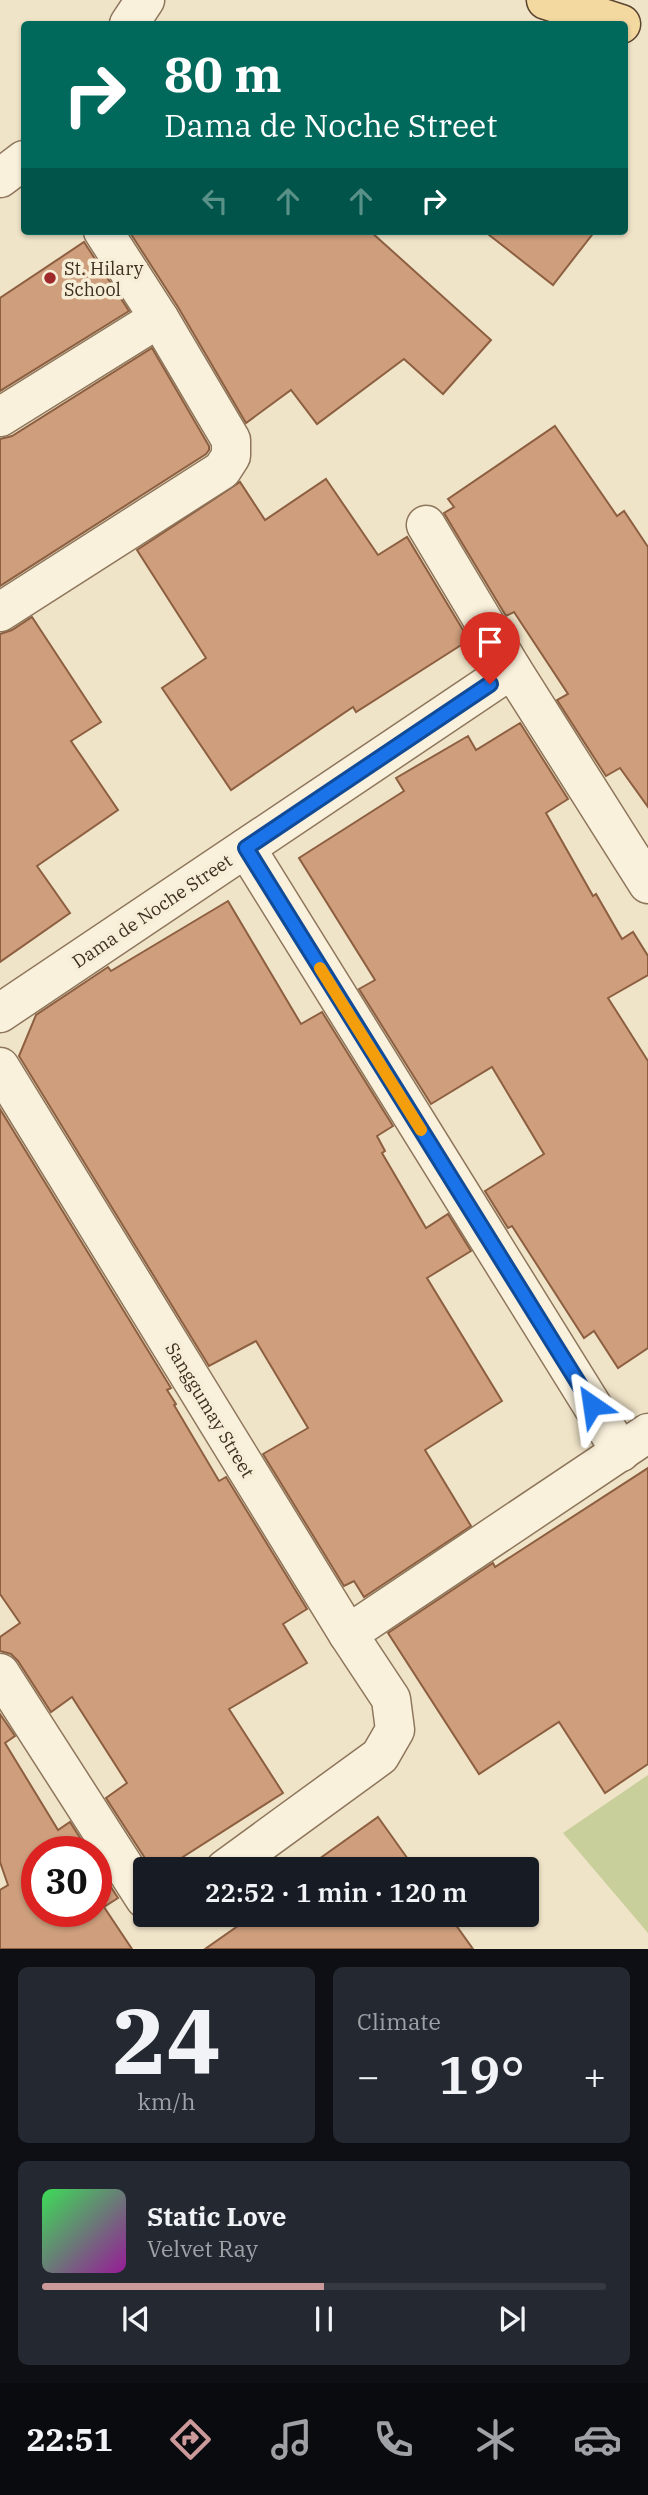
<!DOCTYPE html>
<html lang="en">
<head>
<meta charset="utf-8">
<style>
  :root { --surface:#171b24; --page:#242831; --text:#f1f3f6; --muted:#9ea1a6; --line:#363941; --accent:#cc999b }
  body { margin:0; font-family:"IBM Plex Serif",serif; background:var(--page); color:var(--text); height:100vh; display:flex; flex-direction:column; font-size:26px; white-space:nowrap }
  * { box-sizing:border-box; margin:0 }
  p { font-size:23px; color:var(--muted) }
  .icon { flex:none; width:38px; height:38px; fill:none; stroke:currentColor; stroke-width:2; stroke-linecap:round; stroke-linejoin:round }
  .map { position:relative; height:1949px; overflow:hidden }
  .side { display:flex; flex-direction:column; gap:18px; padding:18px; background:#0d0f14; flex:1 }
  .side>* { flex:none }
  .hud { position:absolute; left:21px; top:21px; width:607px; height:214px; border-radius:7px; box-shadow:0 2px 5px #0004; background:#00695c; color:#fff; overflow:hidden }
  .speed { position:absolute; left:21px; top:1836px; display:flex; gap:14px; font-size:35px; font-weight:700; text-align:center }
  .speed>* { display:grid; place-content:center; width:91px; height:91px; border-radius:50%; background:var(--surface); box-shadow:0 2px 5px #0004; line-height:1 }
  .speed .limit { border:10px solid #d22; background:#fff; color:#111 }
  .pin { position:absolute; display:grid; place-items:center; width:60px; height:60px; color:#fff; margin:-72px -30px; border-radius:50% 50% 50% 0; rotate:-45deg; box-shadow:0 0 7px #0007 }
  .pin .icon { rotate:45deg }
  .me { position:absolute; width:77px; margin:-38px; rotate:328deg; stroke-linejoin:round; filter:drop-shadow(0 0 5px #0008) }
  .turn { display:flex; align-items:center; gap:24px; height:147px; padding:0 28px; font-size:32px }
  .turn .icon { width:91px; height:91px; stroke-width:2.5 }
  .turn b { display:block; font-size:49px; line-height:60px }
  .lanes { display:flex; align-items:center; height:66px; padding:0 28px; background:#0003; justify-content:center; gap:35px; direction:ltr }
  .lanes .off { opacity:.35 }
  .big { font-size:52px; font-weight:600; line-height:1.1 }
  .side .tile { flex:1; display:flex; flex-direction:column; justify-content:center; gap:10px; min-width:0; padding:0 24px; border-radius:10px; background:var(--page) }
  .side .dial { align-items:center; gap:0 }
  .dial b { font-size:91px; line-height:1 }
  .song { display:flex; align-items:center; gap:21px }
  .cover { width:84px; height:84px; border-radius:10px; background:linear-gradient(135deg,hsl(130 70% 55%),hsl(300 70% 35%)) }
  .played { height:7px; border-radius:4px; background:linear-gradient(90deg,var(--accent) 50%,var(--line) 50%) }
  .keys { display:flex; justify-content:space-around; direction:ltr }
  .heat { display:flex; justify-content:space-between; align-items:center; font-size:38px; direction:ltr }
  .side .tiles { flex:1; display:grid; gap:18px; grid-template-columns:1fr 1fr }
  .tile:last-child { grid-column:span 2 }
  .trip { position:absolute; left:133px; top:1857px; width:406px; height:70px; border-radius:7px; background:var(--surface); box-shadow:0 2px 5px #0004; font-weight:600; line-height:70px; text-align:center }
  .tabs { display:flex; height:112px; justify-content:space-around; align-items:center; background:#090b0e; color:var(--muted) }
  .tabs .icon { width:49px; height:49px }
  .tabs .active { color:var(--accent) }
  .tabs b { font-size:32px; color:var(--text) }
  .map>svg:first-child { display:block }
  .green { fill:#c9cf9b }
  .building { fill:#cf9f7d; stroke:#8d5f41; stroke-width:2 }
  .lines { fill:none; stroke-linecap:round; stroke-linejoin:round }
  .minor-casing { stroke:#8d765c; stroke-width:41 }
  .major-casing { stroke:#5b4430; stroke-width:41 }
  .minor { stroke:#faf1dc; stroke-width:38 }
  .major { stroke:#f3d9a0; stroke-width:38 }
  .route-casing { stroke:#114b97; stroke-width:18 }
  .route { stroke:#1a73e8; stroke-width:12 }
  .slow { stroke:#f59e0b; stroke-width:12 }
  .poi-dot { fill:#9e2a2b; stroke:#f7eed8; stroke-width:2.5 }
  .labels { text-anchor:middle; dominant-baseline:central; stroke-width:7; stroke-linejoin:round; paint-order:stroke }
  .poi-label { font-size:18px; fill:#3d2e20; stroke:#f7eed8; text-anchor:start }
  .street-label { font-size:18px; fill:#3d2e20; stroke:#f7eed8 }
</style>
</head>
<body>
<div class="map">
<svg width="648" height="1949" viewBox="0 0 648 1949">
  <rect width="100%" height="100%" fill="#f0e4c8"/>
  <polygon class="green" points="648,1775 648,1933 563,1833"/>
  <g class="building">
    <polygon points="129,231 370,231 491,340 443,394 404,359 317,424 291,390 246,423 178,307"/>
    <polygon points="484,231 595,231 553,285"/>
    <polygon points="84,242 129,311 0,391 0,298"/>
    <polygon points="152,348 209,446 209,450 206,454 0,586 0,439 12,436"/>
    <polygon points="555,426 617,516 624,511 648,547 648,807 620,768 606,776 557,700 568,694 514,612 506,616 444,513 454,507 448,499"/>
    <polygon points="326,479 378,555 407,537 469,640 356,712 353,707 231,790 162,688 206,658 137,550 240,482 265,520"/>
    <polygon points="32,617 101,722 71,741 118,810 37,866 70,913 0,962 0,634 12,630"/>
    <polygon points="520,723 568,799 546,813 593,896 596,894 622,939 633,932 648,956 648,975 608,998 648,1061 648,1348 618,1368 594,1331 584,1338 512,1226 508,1228 485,1191 544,1154 492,1067 431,1104 359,989 375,980 299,858 404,791 396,778 468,736 476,750"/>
    <polygon points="228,901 301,1024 322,1012 393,1126 377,1136 385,1151 382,1153 426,1228 448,1214 471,1251 427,1278 502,1401 425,1450 471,1526 364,1597 354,1581 344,1586 263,1454 308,1428 256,1341 209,1366 19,1056 36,1015 108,967 111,971"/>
    <polygon points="0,1109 171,1388 167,1390 176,1404 174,1405 219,1481 226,1477 307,1609 283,1624 307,1663 229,1709 283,1793 164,1869 152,1869 106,1798 127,1783 72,1697 51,1712 18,1661 11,1654 0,1651 0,1637 20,1623 0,1594"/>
    <polygon points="648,1468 648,1764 605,1793 559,1722 479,1774 388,1633 493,1563 495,1567"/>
    <polygon points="0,1714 15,1736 5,1743 58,1830 70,1822 89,1852 37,1852 37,1911 96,1911 96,1864 118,1898 104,1907 132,1949 0,1949 0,1890 8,1885 0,1862"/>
    <polygon points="378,1817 415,1869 305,1869"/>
    <polygon points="255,1914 448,1914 473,1949 205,1949"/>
  </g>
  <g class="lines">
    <g class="minor-casing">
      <g id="minor">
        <polyline points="129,24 145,0"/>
        <polyline points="0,178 24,160"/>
        <polyline points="0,417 159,318"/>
        <polyline points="426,525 512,669 648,884"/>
        <polyline points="0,612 222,470 231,456 231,440 159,318 103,231"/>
        <polyline points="246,848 621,1452"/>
        <polyline points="0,1013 512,669"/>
        <polyline points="0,1067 348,1634 391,1699 395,1730 380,1756 225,1869"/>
        <polyline points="348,1634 648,1433"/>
        <polyline points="0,1673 145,1899"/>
      </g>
    </g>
    <g class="major-casing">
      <polyline id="major" points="546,0 621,24"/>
    </g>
    <use href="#minor" class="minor"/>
    <use href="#major" class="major"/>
  </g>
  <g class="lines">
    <g class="route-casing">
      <polyline id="route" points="490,684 246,848 592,1405"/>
    </g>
    <use href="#route" class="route"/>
    <polyline class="slow" points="320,968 421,1130"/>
  </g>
  <circle class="poi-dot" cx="50" cy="278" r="7"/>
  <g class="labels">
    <g class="poi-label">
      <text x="64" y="268">St. Hilary<tspan x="64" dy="21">School</tspan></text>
    </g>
    <g class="street-label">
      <text transform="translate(152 911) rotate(-34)">Dama de Noche Street</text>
      <text transform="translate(210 1410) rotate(59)">Sanggumay Street</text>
    </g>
  </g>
</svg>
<div class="speed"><div class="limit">30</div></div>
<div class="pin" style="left:490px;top:684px;background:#d93025"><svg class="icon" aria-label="arrive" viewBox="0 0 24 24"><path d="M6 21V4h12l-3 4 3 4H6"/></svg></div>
<svg class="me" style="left:592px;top:1405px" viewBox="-20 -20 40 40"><path d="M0-17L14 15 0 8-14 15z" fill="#1a73e8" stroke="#fff" stroke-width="4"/></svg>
<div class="trip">22:52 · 1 min · 120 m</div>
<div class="hud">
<div class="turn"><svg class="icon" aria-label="right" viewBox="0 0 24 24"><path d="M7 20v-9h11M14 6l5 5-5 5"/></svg><div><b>80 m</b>Dama de Noche Street</div></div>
<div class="lanes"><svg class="icon off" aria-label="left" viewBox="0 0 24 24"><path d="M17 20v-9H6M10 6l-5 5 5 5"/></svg><svg class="icon off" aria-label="ahead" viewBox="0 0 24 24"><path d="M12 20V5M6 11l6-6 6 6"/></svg><svg class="icon off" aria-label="ahead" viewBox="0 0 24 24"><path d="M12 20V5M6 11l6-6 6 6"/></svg><svg class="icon" aria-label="right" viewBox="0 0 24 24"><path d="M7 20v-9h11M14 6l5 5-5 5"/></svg></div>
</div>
</div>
<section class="side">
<div class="tiles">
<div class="tile dial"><b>24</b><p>km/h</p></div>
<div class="tile"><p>Climate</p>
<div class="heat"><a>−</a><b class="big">19°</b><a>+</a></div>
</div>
<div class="tile">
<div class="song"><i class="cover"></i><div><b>Static Love</b><p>Velvet Ray</p></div></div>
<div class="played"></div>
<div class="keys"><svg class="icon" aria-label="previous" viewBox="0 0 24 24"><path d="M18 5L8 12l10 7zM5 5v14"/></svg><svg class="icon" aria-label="pause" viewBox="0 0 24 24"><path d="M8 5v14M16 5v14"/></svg><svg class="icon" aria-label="next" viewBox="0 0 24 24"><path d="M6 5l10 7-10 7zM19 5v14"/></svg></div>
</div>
</div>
</section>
<nav class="tabs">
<b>22:51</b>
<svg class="icon active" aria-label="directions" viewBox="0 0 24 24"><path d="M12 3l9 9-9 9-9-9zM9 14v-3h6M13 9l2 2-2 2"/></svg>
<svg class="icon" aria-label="music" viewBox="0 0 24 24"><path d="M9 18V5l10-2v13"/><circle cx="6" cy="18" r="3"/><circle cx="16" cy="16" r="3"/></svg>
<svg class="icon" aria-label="phone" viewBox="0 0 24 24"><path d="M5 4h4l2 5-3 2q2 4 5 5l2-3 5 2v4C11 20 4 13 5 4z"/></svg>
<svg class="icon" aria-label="climate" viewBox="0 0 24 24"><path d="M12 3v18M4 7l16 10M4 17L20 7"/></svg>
<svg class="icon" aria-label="car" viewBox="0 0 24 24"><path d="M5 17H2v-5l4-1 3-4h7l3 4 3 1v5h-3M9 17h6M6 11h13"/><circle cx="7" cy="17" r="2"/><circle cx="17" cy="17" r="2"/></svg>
</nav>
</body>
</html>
